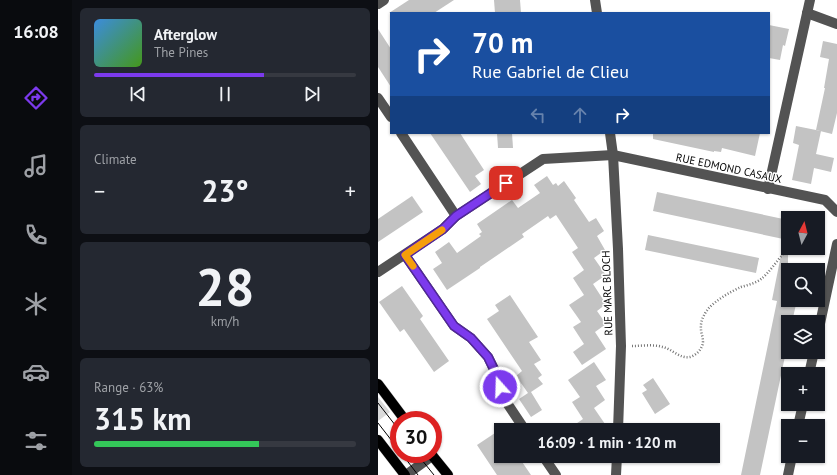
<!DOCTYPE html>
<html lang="en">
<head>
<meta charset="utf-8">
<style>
  :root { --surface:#171b24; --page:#242831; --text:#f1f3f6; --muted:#9ea1a6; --line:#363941; --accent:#7c3aed }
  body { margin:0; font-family:"PT Sans",sans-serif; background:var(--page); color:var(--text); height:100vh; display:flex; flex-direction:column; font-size:15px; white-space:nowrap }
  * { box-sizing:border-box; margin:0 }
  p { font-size:13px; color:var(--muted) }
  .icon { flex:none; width:22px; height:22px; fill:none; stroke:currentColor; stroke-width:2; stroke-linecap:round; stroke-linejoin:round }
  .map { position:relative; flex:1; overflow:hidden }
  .sheet { display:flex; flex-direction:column; gap:8px; padding:8px; background:#0d0f14; width:306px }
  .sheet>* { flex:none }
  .hud { position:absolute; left:12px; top:12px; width:380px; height:122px; border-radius:0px; box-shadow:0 1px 3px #0004; background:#1a4fa0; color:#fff; overflow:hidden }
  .needle { width:26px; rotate:7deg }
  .fabs { position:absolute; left:403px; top:211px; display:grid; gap:8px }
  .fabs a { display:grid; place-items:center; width:44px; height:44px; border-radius:0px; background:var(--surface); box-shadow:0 1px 3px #0004; font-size:20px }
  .speed { position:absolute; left:12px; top:411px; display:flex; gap:8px; font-size:20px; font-weight:700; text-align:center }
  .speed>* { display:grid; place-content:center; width:52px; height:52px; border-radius:50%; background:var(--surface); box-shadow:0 1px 3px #0004; line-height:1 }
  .speed .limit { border:6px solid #d22; background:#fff; color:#111 }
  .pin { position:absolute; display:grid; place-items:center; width:34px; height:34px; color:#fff; margin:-17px; border-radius:8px; box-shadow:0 2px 6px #0006 }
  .me { position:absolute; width:44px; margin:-22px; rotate:340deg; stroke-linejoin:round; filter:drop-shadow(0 0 3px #0008) }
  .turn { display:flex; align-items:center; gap:14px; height:84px; padding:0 16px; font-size:18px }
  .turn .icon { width:52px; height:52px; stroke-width:2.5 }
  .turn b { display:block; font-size:28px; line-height:34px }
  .lanes { display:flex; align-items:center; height:38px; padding:0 16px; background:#0003; justify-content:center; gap:20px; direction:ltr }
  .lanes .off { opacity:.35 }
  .big { font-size:30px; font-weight:800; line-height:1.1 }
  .sheet .card { flex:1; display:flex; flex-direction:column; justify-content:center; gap:6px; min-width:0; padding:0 14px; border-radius:6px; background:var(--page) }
  .sheet .dial { align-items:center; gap:0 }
  .dial b { font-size:52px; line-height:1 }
  .song { display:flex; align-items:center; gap:12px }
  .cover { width:48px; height:48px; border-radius:6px; background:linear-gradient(135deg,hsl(210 70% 55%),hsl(100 70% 35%)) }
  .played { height:4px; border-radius:2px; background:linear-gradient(90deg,var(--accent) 65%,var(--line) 65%) }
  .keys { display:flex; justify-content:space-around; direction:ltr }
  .heat { display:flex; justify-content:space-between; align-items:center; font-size:22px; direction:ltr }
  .charge { height:6px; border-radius:3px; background:linear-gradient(90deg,#34c759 63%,var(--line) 0) }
  .trip { position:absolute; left:116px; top:423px; width:226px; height:40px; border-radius:0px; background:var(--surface); box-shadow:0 1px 3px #0004; font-weight:800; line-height:40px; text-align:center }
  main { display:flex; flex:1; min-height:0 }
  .dock { display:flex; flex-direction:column; width:72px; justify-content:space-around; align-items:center; background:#090b0e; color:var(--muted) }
  .dock .icon { width:28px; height:28px }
  .dock .current { color:var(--accent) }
  .dock b { font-size:18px; color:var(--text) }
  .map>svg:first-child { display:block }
  .green { fill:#dadada }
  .building { fill:#c3c3c3 }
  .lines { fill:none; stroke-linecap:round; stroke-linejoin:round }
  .major-casing { stroke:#dbdbdb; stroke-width:11 }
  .path { stroke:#757575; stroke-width:2.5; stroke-dasharray:1 2; stroke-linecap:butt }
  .minor { stroke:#535353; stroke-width:10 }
  .major { stroke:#000; stroke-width:10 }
  .tram { stroke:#000; stroke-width:1 }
  .route-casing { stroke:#51269a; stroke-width:10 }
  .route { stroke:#7c3aed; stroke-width:7 }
  .slow { stroke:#f59e0b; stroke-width:7 }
  .labels { text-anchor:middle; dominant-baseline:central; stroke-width:3; stroke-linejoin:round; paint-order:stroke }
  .street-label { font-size:11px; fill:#000; stroke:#fff }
</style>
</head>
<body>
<main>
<nav class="dock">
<b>16:08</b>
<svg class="icon current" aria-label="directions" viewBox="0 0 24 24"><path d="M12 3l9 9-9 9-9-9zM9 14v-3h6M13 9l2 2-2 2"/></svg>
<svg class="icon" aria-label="music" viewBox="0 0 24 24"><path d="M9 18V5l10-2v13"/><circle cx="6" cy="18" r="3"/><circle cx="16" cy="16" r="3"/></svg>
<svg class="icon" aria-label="phone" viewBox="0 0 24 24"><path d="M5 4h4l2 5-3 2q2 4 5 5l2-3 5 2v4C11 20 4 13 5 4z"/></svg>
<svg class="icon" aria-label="climate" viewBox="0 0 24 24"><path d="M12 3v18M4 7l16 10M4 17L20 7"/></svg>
<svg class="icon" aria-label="car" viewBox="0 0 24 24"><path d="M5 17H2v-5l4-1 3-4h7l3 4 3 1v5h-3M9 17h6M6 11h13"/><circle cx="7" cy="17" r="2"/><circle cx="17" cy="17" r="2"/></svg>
<svg class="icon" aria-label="filters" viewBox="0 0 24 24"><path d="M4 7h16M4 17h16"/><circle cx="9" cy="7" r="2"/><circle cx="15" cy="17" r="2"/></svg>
</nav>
<section class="sheet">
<div class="card">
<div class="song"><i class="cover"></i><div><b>Afterglow</b><p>The Pines</p></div></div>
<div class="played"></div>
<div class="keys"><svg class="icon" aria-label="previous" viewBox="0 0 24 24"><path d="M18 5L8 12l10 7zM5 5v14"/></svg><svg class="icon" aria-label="pause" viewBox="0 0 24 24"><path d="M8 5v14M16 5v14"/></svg><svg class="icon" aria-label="next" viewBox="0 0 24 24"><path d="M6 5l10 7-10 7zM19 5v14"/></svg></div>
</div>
<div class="card"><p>Climate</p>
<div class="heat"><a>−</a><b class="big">23°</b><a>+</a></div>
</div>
<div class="card dial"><b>28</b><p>km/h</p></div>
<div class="card"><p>Range · 63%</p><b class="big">315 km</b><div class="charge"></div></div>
</section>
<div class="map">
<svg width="459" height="475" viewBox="0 0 459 475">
  <rect width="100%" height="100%" fill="#fff"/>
  <polygon class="green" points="0,397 12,412 0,421"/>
  <g class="building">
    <polygon points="31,0 76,0 56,13 11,13"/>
    <polygon points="116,0 142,0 143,13 117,13"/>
    <polygon points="391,25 411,29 407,46 405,45 402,60 391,58"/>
    <polygon points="0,29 13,49 13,87 0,67"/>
    <polygon points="445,41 459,44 459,113 454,134 438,130 447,88 446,88 451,59 442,57"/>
    <polygon points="418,126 443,131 438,154 456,158 453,172 436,168 433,184 414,180 421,145 415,143"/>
    <polygon points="52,133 82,133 106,170 97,176 103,184 92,192"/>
    <polygon points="119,133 134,133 135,148 120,148"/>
    <polygon points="275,133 382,133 377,156 344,148 343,152 336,151 336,152 275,139"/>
    <polygon points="169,176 175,185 178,183 180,186 186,181 198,198 196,200 211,222 218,218 226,231 219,236 227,250 216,258 228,275 215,284 228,304 219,311 228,324 217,332 228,349 204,365 195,352 206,344 195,327 203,322 191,305 206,295 195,278 206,270 194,252 200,248 178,215 172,219 170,216 144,234 146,237 102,267 102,268 69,290 55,269 64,263 57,252 71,242 79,253 103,236 101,234 104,232 99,224 134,200 140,208 162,193 156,185"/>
    <polygon points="279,192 410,220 410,240 275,211"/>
    <polygon points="34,196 45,212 0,242 0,219"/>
    <polygon points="270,235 381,258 378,273 267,250"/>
    <polygon points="404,250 410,250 410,300 419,300 414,322 410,322 410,342 382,475 363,475 399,301 394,300"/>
    <polygon points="24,286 45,316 42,319 71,361 56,372 26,329 22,332 1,302"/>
    <polygon points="132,295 160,337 151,342 163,360 156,364 164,375 160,378 165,384 153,392 164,410 153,417 141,399 150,393 138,376 144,371 109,319 121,311 117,305"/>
    <polygon points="216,362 228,380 218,386 227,400 216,408 227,424 218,430 189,430 205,419 194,402 202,397 190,380"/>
    <polygon points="275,378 292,404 277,414 264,393 269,390 265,385"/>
    <polygon points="123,429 123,456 140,456 153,475 119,475 99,445"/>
  </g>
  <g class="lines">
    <g class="major-casing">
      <g id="major">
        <polyline points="0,384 27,420"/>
        <polyline points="0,440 27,475"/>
        <polyline points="53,454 70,475"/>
      </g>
    </g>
    <path class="path" d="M254,346c10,0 21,-2 31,1 9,2 17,12 27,10 7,-2 13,-9 13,-16 0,-4 -2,-8 -2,-12 -1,-7 3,-15 7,-20 8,-9 22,-17 33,-22 7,-2 15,-4 20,-8 7,-5 16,-18 22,-25"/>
    <g class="minor">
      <polyline points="217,0 219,13"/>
      <polyline points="0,4 6,0"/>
      <polyline points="429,13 459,24"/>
      <polyline points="0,98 13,117"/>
      <polyline points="23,133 78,216"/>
      <polyline points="232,133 235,155 240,249 243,346 240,430"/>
      <polyline points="390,189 432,0"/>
      <polyline points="27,255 76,326 93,338 110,357 120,377 125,397 147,430"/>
      <polyline points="0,272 65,229 78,216 165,159 235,155 447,200 459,212"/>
      <polyline points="440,333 459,244"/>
      <polyline points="431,374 436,352"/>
      <polyline points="420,426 425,404"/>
      <polyline points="165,456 178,475"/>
      <polyline points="28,475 54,456"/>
      <polyline points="238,475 239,456"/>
      <polyline points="410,475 414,456"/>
    </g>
    <use href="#major" class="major"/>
    <g class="tram">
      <polyline points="0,403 21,430"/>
      <polyline points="0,423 21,450"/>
      <polyline points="24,454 40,475"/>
      <polyline points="39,454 56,475"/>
    </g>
  </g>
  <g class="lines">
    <g class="route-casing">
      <polyline id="route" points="122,387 120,378 110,357 93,338 76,326 27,255 65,229 78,216 128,183"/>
    </g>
    <use href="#route" class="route"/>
    <polyline class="slow" points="35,266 27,255 64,230"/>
  </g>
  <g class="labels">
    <g class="street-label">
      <text transform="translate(351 168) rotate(12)">RUE EDMOND CASAUX</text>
      <text transform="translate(229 293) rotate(-92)">RUE MARC BLOCH</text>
    </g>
  </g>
</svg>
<div class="fabs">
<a><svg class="needle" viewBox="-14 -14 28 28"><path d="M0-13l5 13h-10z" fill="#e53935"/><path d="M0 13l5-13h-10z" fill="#9ea1a6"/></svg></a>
<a><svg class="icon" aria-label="search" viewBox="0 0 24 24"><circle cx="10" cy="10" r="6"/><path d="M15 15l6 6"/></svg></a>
<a><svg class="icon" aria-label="layers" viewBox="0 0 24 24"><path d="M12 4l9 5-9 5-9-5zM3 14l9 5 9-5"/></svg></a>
<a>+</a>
<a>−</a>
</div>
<div class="speed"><div class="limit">30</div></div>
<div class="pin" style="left:128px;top:183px;background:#d93025"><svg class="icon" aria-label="arrive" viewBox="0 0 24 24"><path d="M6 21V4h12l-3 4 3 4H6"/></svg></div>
<svg class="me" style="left:122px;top:387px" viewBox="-20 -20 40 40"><circle r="17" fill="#7c3aed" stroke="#fff" stroke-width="3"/><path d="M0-11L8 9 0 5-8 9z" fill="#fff"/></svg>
<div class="trip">16:09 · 1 min · 120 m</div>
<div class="hud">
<div class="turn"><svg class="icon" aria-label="right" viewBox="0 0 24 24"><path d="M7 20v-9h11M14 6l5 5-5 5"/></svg><div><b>70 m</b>Rue Gabriel de Clieu</div></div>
<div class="lanes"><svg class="icon off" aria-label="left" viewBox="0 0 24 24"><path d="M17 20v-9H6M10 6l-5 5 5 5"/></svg><svg class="icon off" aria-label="ahead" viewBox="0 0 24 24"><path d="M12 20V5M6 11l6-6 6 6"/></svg><svg class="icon" aria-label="right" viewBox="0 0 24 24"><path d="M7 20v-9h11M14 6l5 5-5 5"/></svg></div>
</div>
</div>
</main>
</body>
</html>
